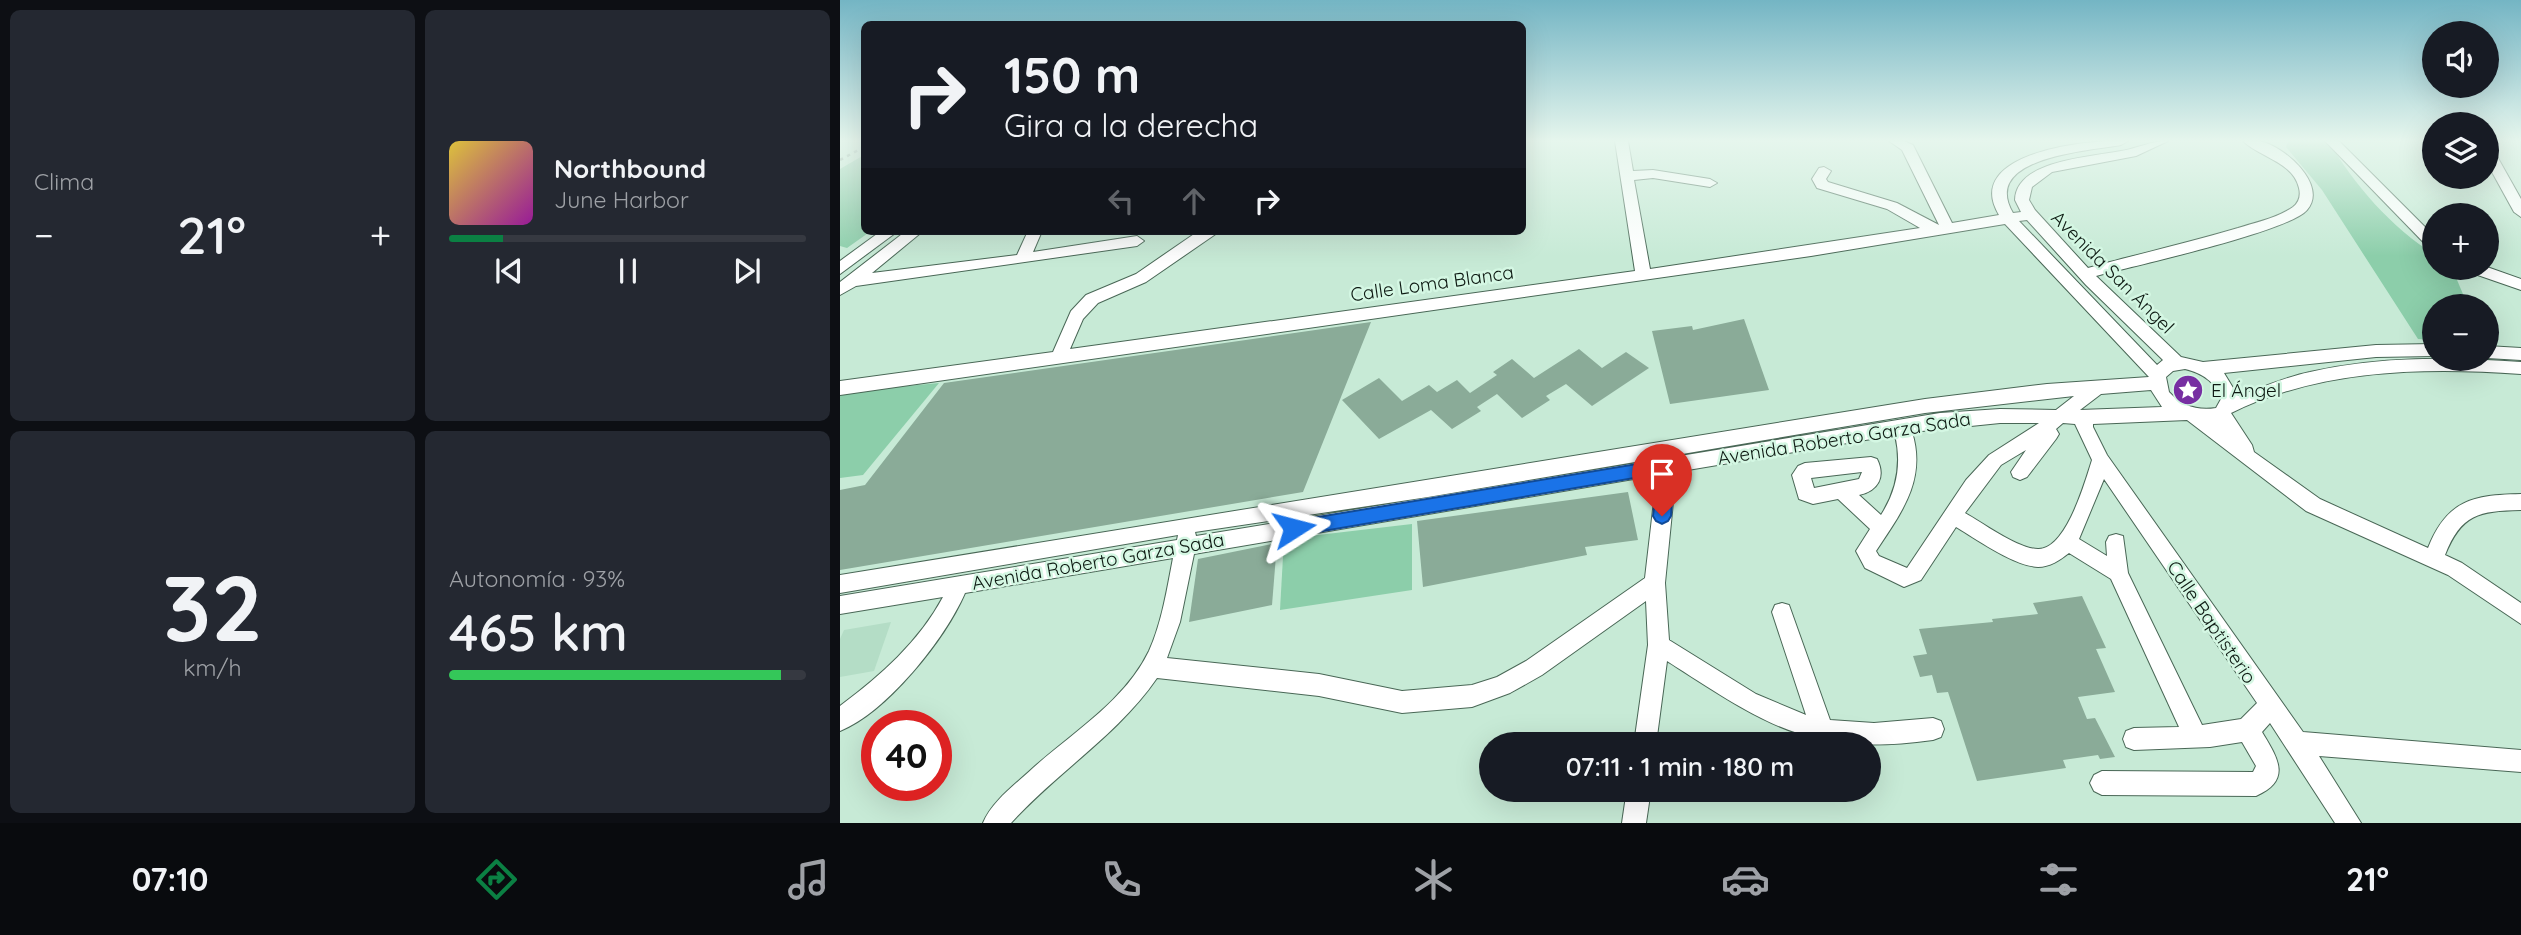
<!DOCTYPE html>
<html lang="es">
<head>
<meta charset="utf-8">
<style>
  :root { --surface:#171b24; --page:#242831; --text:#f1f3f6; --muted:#9ea1a6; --line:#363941; --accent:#0b8043 }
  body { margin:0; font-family:Quicksand,sans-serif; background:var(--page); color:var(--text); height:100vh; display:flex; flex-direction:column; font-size:26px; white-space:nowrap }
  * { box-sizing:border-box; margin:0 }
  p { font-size:23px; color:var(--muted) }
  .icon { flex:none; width:38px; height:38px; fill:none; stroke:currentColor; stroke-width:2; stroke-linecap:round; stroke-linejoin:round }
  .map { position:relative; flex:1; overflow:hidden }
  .details { display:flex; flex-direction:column; gap:10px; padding:10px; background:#0d0f14; width:840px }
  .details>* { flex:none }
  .banner { position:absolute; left:21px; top:21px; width:665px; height:214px; border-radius:10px; box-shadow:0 7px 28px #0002; background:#171b24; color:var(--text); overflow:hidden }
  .controls { position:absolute; left:1582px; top:21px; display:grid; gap:14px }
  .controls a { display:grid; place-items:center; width:77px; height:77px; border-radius:50%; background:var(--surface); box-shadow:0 7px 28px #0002; font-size:35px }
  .speed { position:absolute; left:21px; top:710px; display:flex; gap:14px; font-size:35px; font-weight:700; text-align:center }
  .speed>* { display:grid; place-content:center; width:91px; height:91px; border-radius:50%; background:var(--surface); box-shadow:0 7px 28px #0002; line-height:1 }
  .speed .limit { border:10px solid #d22; background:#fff; color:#111 }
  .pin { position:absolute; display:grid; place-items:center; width:60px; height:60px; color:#fff; margin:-72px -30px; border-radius:50% 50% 50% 0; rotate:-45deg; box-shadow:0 0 7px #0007 }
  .pin .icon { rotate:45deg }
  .me { position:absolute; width:77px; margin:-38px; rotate:81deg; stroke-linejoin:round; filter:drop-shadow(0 0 5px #0008) }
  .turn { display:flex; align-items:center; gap:24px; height:147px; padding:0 28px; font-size:32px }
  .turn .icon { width:91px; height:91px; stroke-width:2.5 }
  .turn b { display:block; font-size:49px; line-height:60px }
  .lanes { display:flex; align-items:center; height:66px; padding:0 28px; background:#0003; justify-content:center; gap:35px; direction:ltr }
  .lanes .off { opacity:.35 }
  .big { font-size:52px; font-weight:600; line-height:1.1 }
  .details .widget { flex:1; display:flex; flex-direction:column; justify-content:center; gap:10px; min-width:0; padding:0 24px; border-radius:10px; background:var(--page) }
  .details .dial { align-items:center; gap:0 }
  .dial b { font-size:91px; line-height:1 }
  .song { display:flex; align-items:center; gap:21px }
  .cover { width:84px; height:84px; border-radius:10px; background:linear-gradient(135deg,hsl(50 70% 55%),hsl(300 70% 35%)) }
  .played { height:7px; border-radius:4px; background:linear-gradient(90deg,var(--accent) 15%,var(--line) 15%) }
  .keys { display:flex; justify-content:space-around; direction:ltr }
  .heat { display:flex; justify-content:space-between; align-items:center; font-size:38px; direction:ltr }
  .charge { height:10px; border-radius:5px; background:linear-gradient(90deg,#34c759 93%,var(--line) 0) }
  .details .tiles { flex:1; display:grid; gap:10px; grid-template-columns:repeat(2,1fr) }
  .trip { position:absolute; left:639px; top:732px; width:402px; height:70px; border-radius:35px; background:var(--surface); box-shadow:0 7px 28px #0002; font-weight:600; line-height:70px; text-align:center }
  .tab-bar { display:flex; height:112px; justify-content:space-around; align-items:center; background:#090b0e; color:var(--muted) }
  .tab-bar .icon { width:49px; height:49px }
  .tab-bar .on { color:var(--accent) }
  .tab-bar b { font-size:32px; color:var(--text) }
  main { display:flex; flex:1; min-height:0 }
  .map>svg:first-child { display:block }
  .built { fill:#b4ddc6 }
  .green { fill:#8cceaa }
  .building { fill:#8aab98 }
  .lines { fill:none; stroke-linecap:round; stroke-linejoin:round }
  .minor-casing { stroke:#496756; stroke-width:2 }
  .path { stroke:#738c7e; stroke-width:2.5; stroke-dasharray:3.5 4.5; stroke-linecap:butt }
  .minor { fill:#fff; fill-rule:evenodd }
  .route { fill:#1a73e8; stroke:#114b97; stroke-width:2 }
  .labels { text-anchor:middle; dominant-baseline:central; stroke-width:5; stroke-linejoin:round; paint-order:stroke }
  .street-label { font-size:19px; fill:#0e1a13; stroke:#d4f7e3 }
  .poi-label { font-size:19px; fill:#0e1a13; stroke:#d4f7e3; text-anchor:start }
</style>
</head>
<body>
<main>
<section class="details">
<div class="tiles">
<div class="widget"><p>Clima</p>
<div class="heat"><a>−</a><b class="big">21°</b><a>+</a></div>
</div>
<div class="widget">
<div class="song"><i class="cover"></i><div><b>Northbound</b><p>June Harbor</p></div></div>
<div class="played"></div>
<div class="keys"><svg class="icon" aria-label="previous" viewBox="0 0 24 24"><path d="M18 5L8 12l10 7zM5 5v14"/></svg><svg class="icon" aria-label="pause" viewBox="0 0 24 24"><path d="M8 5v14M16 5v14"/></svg><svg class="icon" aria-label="next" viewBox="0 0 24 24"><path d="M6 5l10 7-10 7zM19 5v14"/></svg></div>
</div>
<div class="widget dial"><b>32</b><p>km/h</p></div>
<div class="widget"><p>Autonomía · 93%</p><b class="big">465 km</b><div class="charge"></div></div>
</div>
</section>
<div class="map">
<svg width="1681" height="823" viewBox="0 0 1681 823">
  <rect width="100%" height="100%" fill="#c7ead6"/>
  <polygon class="built" points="51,622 34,671 0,677 0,639 4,630"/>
  <g class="green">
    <path d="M1448,141h41c23,42 64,88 105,113v14h18l16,38h-34v34l-16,-1 -96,-149 -36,-43z"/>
    <polygon points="24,155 24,231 31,231 7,248 0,246 0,169"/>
    <polygon points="99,383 23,475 0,478 0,395 3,392"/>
    <polygon points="572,524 572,590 440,610 444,539"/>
  </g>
  <g class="building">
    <polygon points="904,319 929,390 830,404 812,331 852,326 853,330"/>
    <polygon points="531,322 463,492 0,570 0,490 25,485 104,383"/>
    <polygon points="739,349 762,368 786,352 809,368 752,406 726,384 706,396 710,400 682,418 657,394 637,407 641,411 612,429 591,410 539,439 502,400 539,378 562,401 589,385 597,392 617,380 630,393 657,375 653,372 672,359 694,378"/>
    <polygon points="788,492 798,540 745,547 747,555 583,587 577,521"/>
    <polygon points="437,543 432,605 349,622 358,559"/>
    <polygon points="1242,596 1266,648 1256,649 1275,692 1238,697 1247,719 1255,718 1275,757 1260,759 1258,755 1223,760 1226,768 1137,781 1108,692 1097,693 1092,675 1080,677 1073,656 1087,654 1079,629 1153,622 1152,619 1198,614 1193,603"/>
  </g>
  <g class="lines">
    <g class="minor-casing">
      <g id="minor">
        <path d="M775,141h13l5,30 20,-1 57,9 7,4 -7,4 -57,-9 -19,2 16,89 270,-41 -33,-19 -70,-21 -5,-9 7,-11 5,-1 7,4 -5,8 2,3 69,21 42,22 -37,-75 -13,-9h15l9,4 39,78 47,-8c-38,-63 92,-76 129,-74l-7,4c-32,6 -141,12 -108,68l8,-1 -6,-12c1,-40 76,-43 106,-49 17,-3 30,-10 47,-10l-32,15 -84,16 -20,15 -3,13 6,10 53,58c50,-14 100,-25 150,-40 18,-6 39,-10 55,-21 6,-5 8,-11 6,-19 -6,-26 -40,-31 -56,-47 5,0 12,-1 16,0 24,4 70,44 48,69 -19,22 -174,56 -211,66l85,81 22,5 173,-17 58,-1v12l-58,1 -152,16 14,23c24,-8 47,-19 72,-24 69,-16 141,-15 211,-10v12c-97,-7 -201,-5 -290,39l21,32 2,7 66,47 108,49c19,-48 45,-53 93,-54v16c-42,1 -60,4 -76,45l17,8 59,40v21l-73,-49 -142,-64 -119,-91 -94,4v3l14,28 196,277 218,18v22l-202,-16 42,67h-26l-65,-100 -8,9c15,25 31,48 -6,64l-154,-1 -8,-4 -4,-8 4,-8 8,-4 151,1 3,-6 -14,-24 -32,5 -76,3 -8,-3 -3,-8 3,-8 8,-3 45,-1 -68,-148 -42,-26c-9,7 -19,14 -31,14 -24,-1 -62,-28 -82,-40l-35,53 -17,7 -39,-19 -9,-17 14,-22 -32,-30 -25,5 -14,-5 -7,-24 6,-9 7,-3 66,-6 6,2c9,18 1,32 -18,36l22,20c16,-25 21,-51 14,-80l-219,37 -11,111 4,57 87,54 50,21 -34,-103 3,-7 7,-2 7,2 41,115 44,3 59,-5 8,3 3,8 -3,8 -8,3c-123,17 -165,-14 -266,-79l-11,83h-22l14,-99 -2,-44 -104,74 -32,18 -38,14 -70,6 -83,-17 -162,-18c-39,57 -100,94 -146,145h-28c9,-22 33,-39 50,-55 40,-36 92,-67 116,-117 13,-29 18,-62 24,-93l-208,35c-20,46 -78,119 -125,138v-25c40,-30 79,-64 103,-109l-103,17v-18l337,-56 1,-5 -338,58v-18l1085,-176 122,-15 102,-7 -144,-153 -194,32 -971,139v-14l213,-29 18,-41 15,-16 50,-21 61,-42 23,-1 -74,51 -48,21 -15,16 -13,30 565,-78zM1187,220l59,65 77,75 -6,5 -138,-144zM1345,369c17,4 31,13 36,30l-5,9c-19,3 -34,-2 -47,-16l-3,-15 7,-6zM1311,390l11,17 -82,3 21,-16zM1234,396l-18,14 -56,-1 -60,4 -744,123 -1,-4 233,-35 497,-84zM1160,423h39l-50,32 -23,25 -59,88 -28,-12 -3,-5c25,-38 51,-71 36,-119zM1223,423l12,1 17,36c-7,22 -26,90 -54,89 -20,0 -55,-26 -73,-36l36,-48 25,-15 -15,22 2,5 7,3 7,-3 29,-38 3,-5 -3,-5zM1022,472l-3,7 -45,9 -3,-10zM817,475l-12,103 -119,83 -29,16 -25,8 -70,6 -83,-17 -152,-16 13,-36 14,-68zM1264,479l153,224 -16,16 -39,6 -74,-152 -5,-37 -7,-2 -7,2 -3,6 1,14 -28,-17z"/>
        <polygon points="1485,141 1499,141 1594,236 1594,250 1589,248"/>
        <polygon points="1647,147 1654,151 1681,199 1681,217 1674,212 1647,163"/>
        <polygon points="41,231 58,231 0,274 0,261"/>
        <polygon points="66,231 83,231 32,273 177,255 188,231 202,231 193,252 297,236 304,241 297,246 16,286 0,295 0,282"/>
        <polygon points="1647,267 1681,279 1681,290 1629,272 1626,268"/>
        <polygon points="1647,346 1681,348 1681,360 1647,358"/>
        <polygon points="787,789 811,789 806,823 782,823"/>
      </g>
    </g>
    <polyline class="path" points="0,160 24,147"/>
    <use href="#minor" class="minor"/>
  </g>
  <linearGradient id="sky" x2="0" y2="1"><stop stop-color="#74b5c4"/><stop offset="0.55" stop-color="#e6f6ed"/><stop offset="1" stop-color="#e6f6ed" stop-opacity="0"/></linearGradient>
  <rect width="1681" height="256" fill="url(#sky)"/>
  <polygon class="route" points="827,459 833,461 835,465 831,516 828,521 822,524 816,521 813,516 818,474 454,536 447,534 445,528 447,523 454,521"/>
  <defs>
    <g id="sight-disc" transform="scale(1.575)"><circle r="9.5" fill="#772fa2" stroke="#d4f7e3"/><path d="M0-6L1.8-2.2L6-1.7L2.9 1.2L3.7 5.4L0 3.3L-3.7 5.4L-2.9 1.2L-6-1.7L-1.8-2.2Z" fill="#fff"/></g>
  </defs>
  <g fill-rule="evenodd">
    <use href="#sight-disc" x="1348" y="390"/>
  </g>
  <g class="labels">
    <g class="street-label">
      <text transform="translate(1273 272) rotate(45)">Avenida San Ángel</text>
      <text transform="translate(592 283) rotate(-8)">Calle Loma Blanca</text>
      <text transform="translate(1004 438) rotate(-9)">Avenida Roberto Garza Sada</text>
      <text transform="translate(258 561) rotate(-10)">Avenida Roberto Garza Sada</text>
      <text transform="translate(1372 622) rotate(56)">Calle Baptisterio</text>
    </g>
    <g class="poi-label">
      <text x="1371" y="390">El Ángel</text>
    </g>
  </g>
</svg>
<div class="controls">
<a><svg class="icon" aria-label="sound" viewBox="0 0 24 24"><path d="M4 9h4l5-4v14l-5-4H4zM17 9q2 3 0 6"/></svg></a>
<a><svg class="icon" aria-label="layers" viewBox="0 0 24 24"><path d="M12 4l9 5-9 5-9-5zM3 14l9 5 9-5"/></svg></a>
<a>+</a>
<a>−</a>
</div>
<div class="speed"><div class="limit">40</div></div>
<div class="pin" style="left:822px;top:516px;background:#d93025"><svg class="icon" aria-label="arrive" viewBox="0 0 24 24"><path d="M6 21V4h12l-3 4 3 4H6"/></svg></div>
<svg class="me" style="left:454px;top:528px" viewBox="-20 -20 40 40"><path d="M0-17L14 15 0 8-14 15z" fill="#1a73e8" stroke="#fff" stroke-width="4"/></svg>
<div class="trip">07:11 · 1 min · 180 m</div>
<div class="banner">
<div class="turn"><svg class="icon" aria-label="right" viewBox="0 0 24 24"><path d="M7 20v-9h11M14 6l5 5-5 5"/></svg><div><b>150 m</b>Gira a la derecha</div></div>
<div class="lanes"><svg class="icon off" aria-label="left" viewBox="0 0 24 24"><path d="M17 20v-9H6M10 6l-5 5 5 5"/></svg><svg class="icon off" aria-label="ahead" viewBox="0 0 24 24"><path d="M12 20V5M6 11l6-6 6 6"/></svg><svg class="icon" aria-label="right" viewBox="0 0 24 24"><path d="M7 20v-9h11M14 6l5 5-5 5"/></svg></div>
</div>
</div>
</main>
<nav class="tab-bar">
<b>07:10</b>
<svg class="icon on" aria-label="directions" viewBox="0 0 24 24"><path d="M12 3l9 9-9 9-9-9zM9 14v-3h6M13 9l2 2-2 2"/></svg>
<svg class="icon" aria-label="music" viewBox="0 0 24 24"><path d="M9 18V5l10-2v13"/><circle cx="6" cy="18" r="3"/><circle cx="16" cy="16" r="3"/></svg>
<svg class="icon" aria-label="phone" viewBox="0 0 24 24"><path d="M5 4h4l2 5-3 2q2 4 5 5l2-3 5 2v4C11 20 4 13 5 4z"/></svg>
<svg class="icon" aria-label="climate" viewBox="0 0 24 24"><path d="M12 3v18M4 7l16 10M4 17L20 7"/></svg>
<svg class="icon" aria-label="car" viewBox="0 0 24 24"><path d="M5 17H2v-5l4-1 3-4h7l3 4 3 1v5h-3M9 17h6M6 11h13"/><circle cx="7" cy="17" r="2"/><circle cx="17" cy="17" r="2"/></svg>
<svg class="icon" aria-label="filters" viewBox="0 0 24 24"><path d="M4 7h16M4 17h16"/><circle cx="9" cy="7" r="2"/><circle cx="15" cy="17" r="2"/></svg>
<b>21°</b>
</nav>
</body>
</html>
